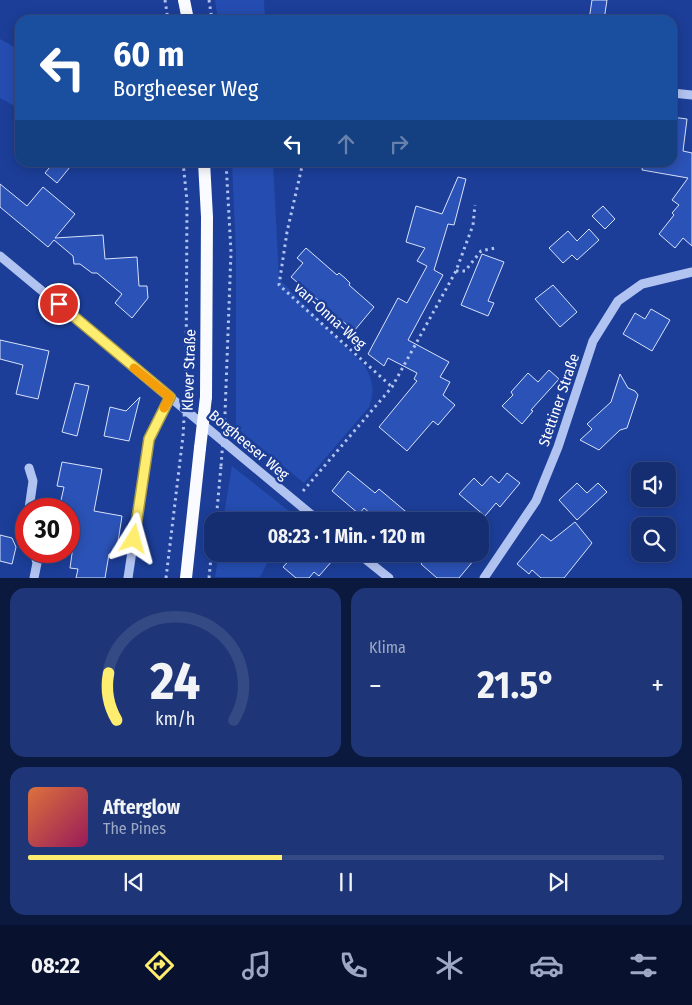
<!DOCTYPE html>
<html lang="de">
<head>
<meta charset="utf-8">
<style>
  :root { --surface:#152e72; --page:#1e3677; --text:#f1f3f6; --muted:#9da8c4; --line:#344a84; --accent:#ffed70 }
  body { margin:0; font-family:"Fira Sans Condensed",sans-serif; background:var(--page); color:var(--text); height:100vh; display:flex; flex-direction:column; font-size:19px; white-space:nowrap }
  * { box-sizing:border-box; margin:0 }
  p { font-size:16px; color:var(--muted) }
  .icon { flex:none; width:28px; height:28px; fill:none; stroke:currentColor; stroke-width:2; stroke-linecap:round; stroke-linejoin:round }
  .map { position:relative; height:578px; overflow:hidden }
  .drawer { display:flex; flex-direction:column; gap:10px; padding:10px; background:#0c193f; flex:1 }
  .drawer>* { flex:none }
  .guide { position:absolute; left:15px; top:15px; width:662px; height:152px; border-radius:15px; box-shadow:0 2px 12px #0003,0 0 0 1px var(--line); background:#1a4fa0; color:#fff; overflow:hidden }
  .fabs { position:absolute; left:631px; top:462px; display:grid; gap:10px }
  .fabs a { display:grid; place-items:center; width:45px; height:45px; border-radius:10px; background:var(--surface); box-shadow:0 2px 12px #0003,0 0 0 1px var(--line); font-size:25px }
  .speed { position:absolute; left:15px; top:498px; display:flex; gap:10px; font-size:25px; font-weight:700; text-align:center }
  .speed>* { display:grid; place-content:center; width:65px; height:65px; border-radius:50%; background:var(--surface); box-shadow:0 2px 12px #0003,0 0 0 1px var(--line); line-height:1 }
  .speed .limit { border:8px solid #d22; background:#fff; color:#111 }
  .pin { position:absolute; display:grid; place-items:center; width:42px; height:42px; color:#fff; margin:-21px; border:2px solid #fff; border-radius:50%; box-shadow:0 1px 5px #0007 }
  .me { position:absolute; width:55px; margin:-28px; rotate:8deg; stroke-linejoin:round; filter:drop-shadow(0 0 4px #0008) }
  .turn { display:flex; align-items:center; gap:18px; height:105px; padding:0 15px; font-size:22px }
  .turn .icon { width:65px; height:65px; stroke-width:2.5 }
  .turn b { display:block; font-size:35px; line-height:42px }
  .lanes { display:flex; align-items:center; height:48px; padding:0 15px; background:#0003; justify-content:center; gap:25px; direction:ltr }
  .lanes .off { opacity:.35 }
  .big { font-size:38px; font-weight:700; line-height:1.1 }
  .drawer .widget { flex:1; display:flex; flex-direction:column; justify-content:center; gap:8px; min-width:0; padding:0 18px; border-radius:15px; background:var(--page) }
  .drawer .dial { align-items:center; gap:0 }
  .dial svg { height:130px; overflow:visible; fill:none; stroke:var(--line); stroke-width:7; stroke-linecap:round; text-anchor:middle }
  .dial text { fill:var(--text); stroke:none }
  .song { display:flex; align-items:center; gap:15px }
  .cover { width:60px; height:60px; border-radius:8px; background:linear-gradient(135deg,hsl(20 70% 55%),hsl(330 70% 35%)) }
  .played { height:5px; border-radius:2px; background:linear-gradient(90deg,var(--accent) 40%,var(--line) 40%) }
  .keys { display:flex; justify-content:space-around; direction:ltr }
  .heat { display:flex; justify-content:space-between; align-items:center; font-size:28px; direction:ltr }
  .drawer .tiles { flex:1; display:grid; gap:10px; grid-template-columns:1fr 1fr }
  .widget:last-child { grid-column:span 2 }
  .trip { position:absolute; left:204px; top:512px; width:285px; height:50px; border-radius:15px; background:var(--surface); box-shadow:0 2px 12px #0003,0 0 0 1px var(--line); font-weight:700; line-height:50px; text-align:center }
  .menu { display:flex; height:80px; justify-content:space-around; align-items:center; background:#08122e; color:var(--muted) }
  .menu .icon { width:35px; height:35px }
  .menu .current { color:var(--accent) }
  .menu b { font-size:22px; color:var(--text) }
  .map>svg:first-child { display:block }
  .green { fill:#254db1 }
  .building { fill:#2b52b6; stroke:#d8e2fb }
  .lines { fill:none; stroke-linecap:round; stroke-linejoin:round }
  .path { stroke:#b1c3f0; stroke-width:3; stroke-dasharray:2.5 4; stroke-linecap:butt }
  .minor { stroke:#b1c3f0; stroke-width:9 }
  .major { stroke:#fafbff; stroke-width:12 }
  .path-bridge { stroke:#b1c3f0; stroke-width:3; stroke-dasharray:2.5 4; stroke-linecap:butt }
  .major-bridge { stroke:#fafbff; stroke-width:12 }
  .route-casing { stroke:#a69a49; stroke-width:12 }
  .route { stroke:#ffed70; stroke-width:9 }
  .slow { stroke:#f59e0b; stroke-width:9 }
  .labels { text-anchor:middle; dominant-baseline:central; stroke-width:5; stroke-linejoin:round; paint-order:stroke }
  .street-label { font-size:15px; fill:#fff; stroke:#1c3e98 }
</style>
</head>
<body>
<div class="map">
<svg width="692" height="578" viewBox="0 0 692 578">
  <rect width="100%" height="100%" fill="#1c3e98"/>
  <g class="green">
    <polygon points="215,0 264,0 265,20 218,20"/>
    <polygon points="0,39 20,50 20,109 0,98"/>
    <path d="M232,163h41l6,116 86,87c8,16 10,25 4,41l-65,76 -68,-56v-174z"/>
    <polygon points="232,466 290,512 286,521 223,521"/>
    <polygon points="219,554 272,554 260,577 215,577"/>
  </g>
  <g class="building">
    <polygon points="592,0 607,0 604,20 589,20"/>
    <polygon points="672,117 687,119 683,151 692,153 692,246 683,238 675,248 659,234 674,215 672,213 679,205 672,200 688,178 642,170 643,162 672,162"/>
    <polygon points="54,162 74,162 57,183 45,173"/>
    <polygon points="458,177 466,179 454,225 448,224 434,270 443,275 408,340 449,362 440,377 450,382 443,395 455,405 438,425 433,421 407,451 379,427 417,381 414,379 417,373 388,358 384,366 368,354 398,298 407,303 427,266 417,261 425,248 406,242 416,206 442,214"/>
    <polygon points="0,184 27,206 43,187 75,214 55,238 103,235 105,259 137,257 139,286 147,286 148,298 132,318 115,303 122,294 97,273 92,273 80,264 74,264 73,256 54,240 48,247 0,207"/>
    <polygon points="603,206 615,219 605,229 592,216"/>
    <polygon points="589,229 599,240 577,260 572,255 563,263 549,248 568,231 577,241"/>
    <polygon points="306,248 337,275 339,273 345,278 350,283 349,285 374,307 354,331 291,277 303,263 297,258"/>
    <polygon points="482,254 504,262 488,301 494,303 488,316 461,305"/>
    <polygon points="553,285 577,312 560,327 535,299"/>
    <polygon points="651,309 670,320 652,351 623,334 635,313 645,319"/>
    <polygon points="0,340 49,351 38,399 16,394 23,365 0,359"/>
    <polygon points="549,370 559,379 531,410 533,411 522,424 502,406 513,395 511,392 528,373 538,382"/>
    <polygon points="620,374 628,388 635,391 638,395 627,428 620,430 599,450 580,440 592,429 587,424 611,402"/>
    <polygon points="75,383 89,386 77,436 62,432"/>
    <polygon points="140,397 129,441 104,436 110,407 126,411"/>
    <polygon points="62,462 102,469 94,511 122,516 116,555 109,554 105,578 76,578 78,569 70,568 74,539 69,538 69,509 59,509 64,487 57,486"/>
    <polygon points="348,471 375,493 379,489 417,521 379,521 364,508 359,514 332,491"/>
    <polygon points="507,473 520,483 500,507 496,503 485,516 459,494 474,478 482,486 491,476 499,483"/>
    <polygon points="577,483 587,493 598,483 607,492 577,520 559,500"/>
    <polygon points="575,522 592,543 564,578 541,578 532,570 529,574 517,564 542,534 551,541"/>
    <polygon points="0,535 12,538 16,547 12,564 0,561"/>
    <polygon points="295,554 324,554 332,561 319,576 314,572 309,578 296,578 283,567"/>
    <polygon points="430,554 446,554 453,560 458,554 479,554 459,578 437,578 421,564"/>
  </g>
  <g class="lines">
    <g class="path">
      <polyline points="165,0 168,20"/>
      <polyline points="209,0 212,20"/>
      <polyline points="183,162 187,201 186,384"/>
      <polyline points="303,162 287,232 279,285 392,387"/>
      <polyline points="456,271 465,271 481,251 495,248"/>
      <polyline points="225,414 231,252 226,162"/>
      <polyline points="303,491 392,387 456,271 473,225 475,205"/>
      <polyline points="216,521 221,466"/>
      <polyline points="166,578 183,436"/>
      <polyline points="209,578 212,547"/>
    </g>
    <g class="minor">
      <polyline points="672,93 692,95"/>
      <polyline points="0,256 319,521"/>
      <polyline points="29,468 33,481 29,509"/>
      <polyline points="359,554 389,578"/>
      <polyline points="34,578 37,563 34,551"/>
      <polyline points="128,578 149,439 170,397"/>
      <polyline points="484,578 536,501 558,447 593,341 618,301 642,284 692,272"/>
    </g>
    <g class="major">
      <polyline points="184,0 188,20"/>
      <polyline points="204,162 207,217 206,397"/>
      <polyline points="186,578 200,448"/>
    </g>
    <g class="path-bridge">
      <polyline points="183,436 186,384"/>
      <polyline points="221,466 225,414"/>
    </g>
    <polyline class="major-bridge" points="200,448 206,397"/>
  </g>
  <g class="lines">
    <g class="route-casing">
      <polyline id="route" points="59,304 170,397 149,439 134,539"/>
    </g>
    <use href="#route" class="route"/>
    <polyline class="slow" points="134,368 170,397 164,408"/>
  </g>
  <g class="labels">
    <g class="street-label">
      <text transform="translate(330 316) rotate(42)">van-Onna-Weg</text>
      <text transform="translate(189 370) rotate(-88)">Klever Straße</text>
      <text transform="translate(559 400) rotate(-71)">Stettiner Straße</text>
      <text transform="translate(249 445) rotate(40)">Borgheeser Weg</text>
    </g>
  </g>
</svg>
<div class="fabs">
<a><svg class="icon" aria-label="sound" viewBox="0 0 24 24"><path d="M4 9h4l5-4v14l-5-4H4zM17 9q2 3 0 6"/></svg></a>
<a><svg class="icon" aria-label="search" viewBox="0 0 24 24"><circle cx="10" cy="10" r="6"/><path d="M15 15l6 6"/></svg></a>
</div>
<div class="speed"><div class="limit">30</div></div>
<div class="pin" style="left:59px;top:304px;background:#d93025"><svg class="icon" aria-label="arrive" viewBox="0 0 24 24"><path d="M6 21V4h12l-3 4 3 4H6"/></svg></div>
<svg class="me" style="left:134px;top:539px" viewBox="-20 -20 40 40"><path d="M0-17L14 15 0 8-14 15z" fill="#ffed70" stroke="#fff" stroke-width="4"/></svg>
<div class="trip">08:23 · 1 Min. · 120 m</div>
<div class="guide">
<div class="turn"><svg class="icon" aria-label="left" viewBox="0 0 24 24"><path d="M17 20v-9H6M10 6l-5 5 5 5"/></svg><div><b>60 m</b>Borgheeser Weg</div></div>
<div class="lanes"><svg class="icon" aria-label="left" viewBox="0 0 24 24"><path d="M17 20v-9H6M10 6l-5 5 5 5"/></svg><svg class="icon off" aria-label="ahead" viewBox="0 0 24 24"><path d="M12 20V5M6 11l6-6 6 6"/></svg><svg class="icon off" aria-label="right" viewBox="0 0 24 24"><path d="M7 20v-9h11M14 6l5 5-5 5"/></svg></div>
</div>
</div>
<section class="drawer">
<div class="tiles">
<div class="widget dial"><svg viewBox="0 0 100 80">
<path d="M14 69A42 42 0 1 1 86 69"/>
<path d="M14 69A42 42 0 0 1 9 40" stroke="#ffed70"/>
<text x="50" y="56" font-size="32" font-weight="700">24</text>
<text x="50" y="72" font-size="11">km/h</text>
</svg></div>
<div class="widget"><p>Klima</p>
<div class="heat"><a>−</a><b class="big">21.5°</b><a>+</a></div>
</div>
<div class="widget">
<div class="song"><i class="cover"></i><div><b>Afterglow</b><p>The Pines</p></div></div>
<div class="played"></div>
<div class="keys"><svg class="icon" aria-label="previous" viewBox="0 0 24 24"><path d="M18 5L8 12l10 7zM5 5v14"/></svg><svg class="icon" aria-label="pause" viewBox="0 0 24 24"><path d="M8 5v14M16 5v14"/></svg><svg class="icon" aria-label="next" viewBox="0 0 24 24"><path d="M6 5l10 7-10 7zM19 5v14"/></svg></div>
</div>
</div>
</section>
<nav class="menu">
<b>08:22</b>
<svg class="icon current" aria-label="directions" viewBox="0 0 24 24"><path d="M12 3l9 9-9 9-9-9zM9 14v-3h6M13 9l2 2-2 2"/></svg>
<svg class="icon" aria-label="music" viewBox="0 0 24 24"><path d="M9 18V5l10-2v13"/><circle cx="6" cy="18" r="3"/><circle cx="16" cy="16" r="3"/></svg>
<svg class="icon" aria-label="phone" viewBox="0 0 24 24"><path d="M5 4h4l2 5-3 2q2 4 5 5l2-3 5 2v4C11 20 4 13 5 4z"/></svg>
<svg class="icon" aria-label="climate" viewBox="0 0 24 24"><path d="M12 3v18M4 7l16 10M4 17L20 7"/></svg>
<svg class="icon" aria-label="car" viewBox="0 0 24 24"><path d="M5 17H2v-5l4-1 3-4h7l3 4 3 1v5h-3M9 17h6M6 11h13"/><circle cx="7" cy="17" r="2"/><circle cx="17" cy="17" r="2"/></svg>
<svg class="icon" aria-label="filters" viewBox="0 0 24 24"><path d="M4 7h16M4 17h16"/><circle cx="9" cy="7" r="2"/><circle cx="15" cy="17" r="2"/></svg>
</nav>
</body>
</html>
